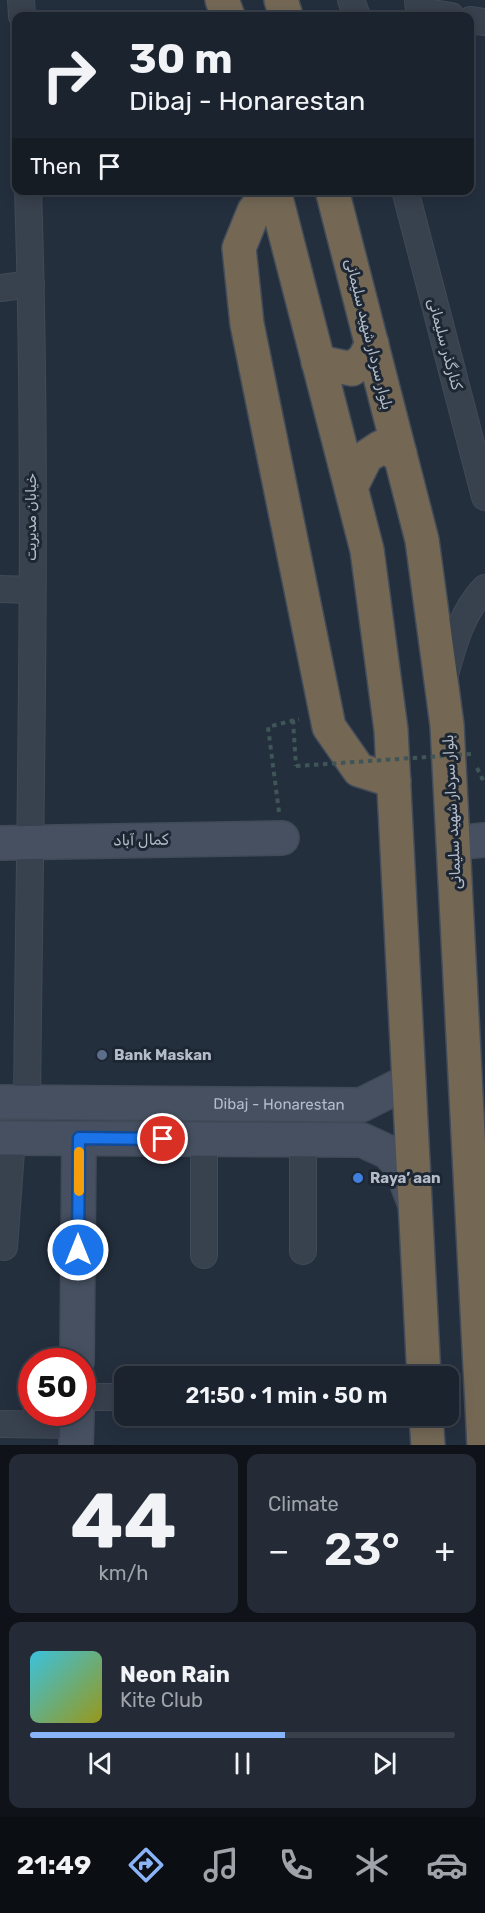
<!DOCTYPE html>
<html lang="en">
<head>
<meta charset="utf-8">
<style>
  :root { --surface:#1b232e; --page:#242b36; --text:#f1f3f6; --muted:#a0a4aa; --line:#39404a; --accent:#8ab4f8 }
  body { margin:0; font-family:Rubik,Cairo,sans-serif; background:var(--page); color:var(--text); height:100vh; display:flex; flex-direction:column; font-size:22px; white-space:nowrap }
  * { box-sizing:border-box; margin:0 }
  p { font-size:20px; color:var(--muted) }
  .icon { flex:none; width:33px; height:33px; fill:none; stroke:currentColor; stroke-width:2; stroke-linecap:round; stroke-linejoin:round }
  .map { position:relative; height:1445px; overflow:hidden }
  .side { display:flex; flex-direction:column; gap:9px; padding:9px; background:#0f1319; flex:1 }
  .side>* { flex:none }
  .hud { position:absolute; left:12px; top:12px; width:462px; height:183px; border-radius:12px; box-shadow:0 3px 15px #0003,0 0 0 2px var(--line); background:#1b232e; color:var(--text); overflow:hidden }
  .speed { position:absolute; left:18px; top:1348px; display:flex; gap:12px; font-size:30px; font-weight:700; text-align:center }
  .speed>* { display:grid; place-content:center; width:78px; height:78px; border-radius:50%; background:var(--surface); box-shadow:0 3px 15px #0003,0 0 0 2px var(--line); line-height:1 }
  .speed .limit { border:9px solid #d22; background:#fff; color:#111 }
  .pin { position:absolute; display:grid; place-items:center; width:51px; height:51px; color:#fff; margin:-26px; border:3px solid #fff; border-radius:50%; box-shadow:0 2px 6px #0007 }
  .me { position:absolute; width:66px; margin:-33px; rotate:0deg; stroke-linejoin:round; filter:drop-shadow(0 0 4px #0008) }
  .turn { display:flex; align-items:center; gap:21px; height:126px; padding:0 18px; font-size:27px }
  .turn .icon { width:78px; height:78px; stroke-width:2.5 }
  .turn b { display:block; font-size:42px; line-height:51px }
  .then { display:flex; align-items:center; height:57px; padding:0 18px; background:#0003; gap:12px; font-size:22px }
  .big { font-size:45px; font-weight:600; line-height:1.1 }
  .side .widget { flex:1; display:flex; flex-direction:column; justify-content:center; gap:9px; min-width:0; padding:0 21px; border-radius:12px; background:var(--page) }
  .side .dial { align-items:center; gap:0 }
  .dial b { font-size:78px; line-height:1 }
  .song { display:flex; align-items:center; gap:18px }
  .cover { width:72px; height:72px; border-radius:9px; background:linear-gradient(135deg,hsl(190 70% 55%),hsl(60 70% 35%)) }
  .played { height:6px; border-radius:3px; background:linear-gradient(90deg,var(--accent) 60%,var(--line) 60%) }
  .keys { display:flex; justify-content:space-around; direction:ltr }
  .heat { display:flex; justify-content:space-between; align-items:center; font-size:33px; direction:ltr }
  .side .tiles { flex:1; display:grid; gap:9px; grid-template-columns:1fr 1fr }
  .widget:last-child { grid-column:span 2 }
  .trip { position:absolute; left:114px; top:1366px; width:345px; height:60px; border-radius:12px; background:var(--surface); box-shadow:0 3px 15px #0003,0 0 0 2px var(--line); font-weight:600; line-height:60px; text-align:center }
  .tabs { display:flex; height:96px; justify-content:space-around; align-items:center; background:#0b0e12; color:var(--muted) }
  .tabs .icon { width:42px; height:42px }
  .tabs .current { color:var(--accent) }
  .tabs b { font-size:27px; color:var(--text) }
  .map>svg:first-child { display:block }
  .lines { fill:none; stroke-linecap:round; stroke-linejoin:round }
  .street-casing { stroke:#414a57; stroke-width:28 }
  .secondary-casing { stroke:#414a57; stroke-width:36 }
  .highway-casing { stroke:#434c59; stroke-width:36 }
  .path { stroke:#3f5557; stroke-width:4; stroke-dasharray:4.5 4.5; stroke-linecap:butt }
  .street { stroke:#38414e; stroke-width:26 }
  .secondary { stroke:#465061; stroke-width:33 }
  .highway { stroke:#746855; stroke-width:33 }
  .path-bridge { stroke:#3f5557; stroke-width:4; stroke-dasharray:4.5 4.5; stroke-linecap:butt }
  .route-casing { stroke:#114b97; stroke-width:15 }
  .route { stroke:#1a73e8; stroke-width:10 }
  .slow { stroke:#f59e0b; stroke-width:10 }
  .service-dot { fill:#5c6f8a; stroke:#1d2633; stroke-width:2 }
  .shop-dot { fill:#3f7fe0; stroke:#1d2633; stroke-width:2 }
  .labels { text-anchor:middle; dominant-baseline:central; stroke-width:6; stroke-linejoin:round; paint-order:stroke }
  .street-label { font-size:15px; fill:#b4bcc9; stroke:#1d2633 }
  .poi-label { font-size:15px; font-weight:bold; fill:#b4bcc9; stroke:#1d2633; text-anchor:start }
</style>
</head>
<body>
<div class="map">
<svg width="485" height="1445" viewBox="0 0 485 1445">
  <rect width="100%" height="100%" fill="#242f3e"/>
  <g class="lines">
    <g class="street-casing">
      <g id="street">
        <polyline points="21,0 22,16"/>
        <polyline points="351,0 357,16"/>
        <polyline points="418,0 419,11 451,16"/>
        <polyline points="470,20 485,22"/>
        <polyline points="405,190 485,497"/>
        <polyline points="0,288 31,284"/>
        <polyline points="0,589 32,590"/>
        <path d="M444,678c9,-32 17,-65 41,-90"/>
        <path d="M27,1103c3,-304 11,-609 1,-913"/>
        <polyline points="204,1140 204,1255"/>
        <polyline points="303,1141 303,1251"/>
        <polyline points="4,1247 12,1138"/>
        <polyline points="82,1397 124,1397"/>
        <polyline points="0,1424 76,1425"/>
      </g>
    </g>
    <g class="secondary-casing">
      <g id="secondary">
        <polyline points="0,843 282,838"/>
        <polyline points="453,843 485,840"/>
        <path id="s1" d="M0,1102l361,3 48,-24"/>
        <polyline points="0,1138 362,1140 388,1152 400,1165 414,1202"/>
        <polyline points="77,1362 79,1139"/>
        <polyline points="76,1445 77,1413"/>
      </g>
    </g>
    <g class="highway-casing">
      <g id="highway">
        <polyline points="222,0 228,16"/>
        <polyline points="281,0 286,16"/>
        <polyline points="270,190 254,211 239,248 247,324 327,717 329,727 359,770 394,781"/>
        <polyline points="274,190 367,550 391,730 424,1377"/>
        <polyline points="332,190 422,540 447,725 484,1445"/>
        <polyline points="318,362 352,369 364,359 372,344"/>
        <polyline points="351,487 366,457 381,447 400,454"/>
        <polyline points="426,1416 428,1445"/>
      </g>
    </g>
    <g class="path">
      <polyline points="293,720 296,766"/>
      <polyline points="477,768 485,784"/>
      <polyline points="279,812 268,727 299,719"/>
    </g>
    <use href="#street" class="street"/>
    <use href="#secondary" class="secondary"/>
    <use href="#highway" class="highway"/>
    <polyline class="path-bridge" points="296,766 471,754"/>
  </g>
  <g class="lines">
    <g class="route-casing">
      <polyline id="route" points="78,1250 79,1138 163,1139"/>
    </g>
    <use href="#route" class="route"/>
    <polyline class="slow" points="79,1191 79,1152"/>
  </g>
  <circle class="service-dot" cx="102" cy="1055" r="6"/>
  <circle class="shop-dot" cx="358" cy="1178" r="6"/>
  <g class="labels">
    <g class="street-label">
      <text transform="translate(369 334) rotate(76)">بلوار سردار شهید سلیمانی</text>
      <text transform="translate(445 344) rotate(75)">کنارگذر سلیمانی</text>
      <text transform="translate(31 517) rotate(-90)">خیابان مدیریت</text>
      <text transform="translate(452 812) rotate(-93)">بلوار سردار شهید سلیمانی</text>
      <text transform="translate(141 840) rotate(-1)">کمال آباد</text>
      <text stroke="none"><textPath href="#s1" startOffset="279">Dibaj - Honarestan</textPath></text>
    </g>
    <g class="poi-label">
      <text x="114" y="1055">Bank Maskan</text>
      <text x="370" y="1178">Raya’ aan</text>
    </g>
  </g>
</svg>
<div class="speed"><div class="limit">50</div></div>
<div class="pin" style="left:163px;top:1139px;background:#d93025"><svg class="icon" aria-label="arrive" viewBox="0 0 24 24"><path d="M6 21V4h12l-3 4 3 4H6"/></svg></div>
<svg class="me" style="left:78px;top:1250px" viewBox="-20 -20 40 40"><circle r="17" fill="#1a73e8" stroke="#fff" stroke-width="3"/><path d="M0-11L8 9 0 5-8 9z" fill="#fff"/></svg>
<div class="trip">21:50 · 1 min · 50 m</div>
<div class="hud">
<div class="turn"><svg class="icon" aria-label="right" viewBox="0 0 24 24"><path d="M7 20v-9h11M14 6l5 5-5 5"/></svg><div><b>30 m</b>Dibaj - Honarestan</div></div>
<div class="then">Then<svg class="icon" aria-label="arrive" viewBox="0 0 24 24"><path d="M6 21V4h12l-3 4 3 4H6"/></svg></div>
</div>
</div>
<section class="side">
<div class="tiles">
<div class="widget dial"><b>44</b><p>km/h</p></div>
<div class="widget"><p>Climate</p>
<div class="heat"><a>−</a><b class="big">23°</b><a>+</a></div>
</div>
<div class="widget">
<div class="song"><i class="cover"></i><div><b>Neon Rain</b><p>Kite Club</p></div></div>
<div class="played"></div>
<div class="keys"><svg class="icon" aria-label="previous" viewBox="0 0 24 24"><path d="M18 5L8 12l10 7zM5 5v14"/></svg><svg class="icon" aria-label="pause" viewBox="0 0 24 24"><path d="M8 5v14M16 5v14"/></svg><svg class="icon" aria-label="next" viewBox="0 0 24 24"><path d="M6 5l10 7-10 7zM19 5v14"/></svg></div>
</div>
</div>
</section>
<nav class="tabs">
<b>21:49</b>
<svg class="icon current" aria-label="directions" viewBox="0 0 24 24"><path d="M12 3l9 9-9 9-9-9zM9 14v-3h6M13 9l2 2-2 2"/></svg>
<svg class="icon" aria-label="music" viewBox="0 0 24 24"><path d="M9 18V5l10-2v13"/><circle cx="6" cy="18" r="3"/><circle cx="16" cy="16" r="3"/></svg>
<svg class="icon" aria-label="phone" viewBox="0 0 24 24"><path d="M5 4h4l2 5-3 2q2 4 5 5l2-3 5 2v4C11 20 4 13 5 4z"/></svg>
<svg class="icon" aria-label="climate" viewBox="0 0 24 24"><path d="M12 3v18M4 7l16 10M4 17L20 7"/></svg>
<svg class="icon" aria-label="car" viewBox="0 0 24 24"><path d="M5 17H2v-5l4-1 3-4h7l3 4 3 1v5h-3M9 17h6M6 11h13"/><circle cx="7" cy="17" r="2"/><circle cx="17" cy="17" r="2"/></svg>
</nav>
</body>
</html>
